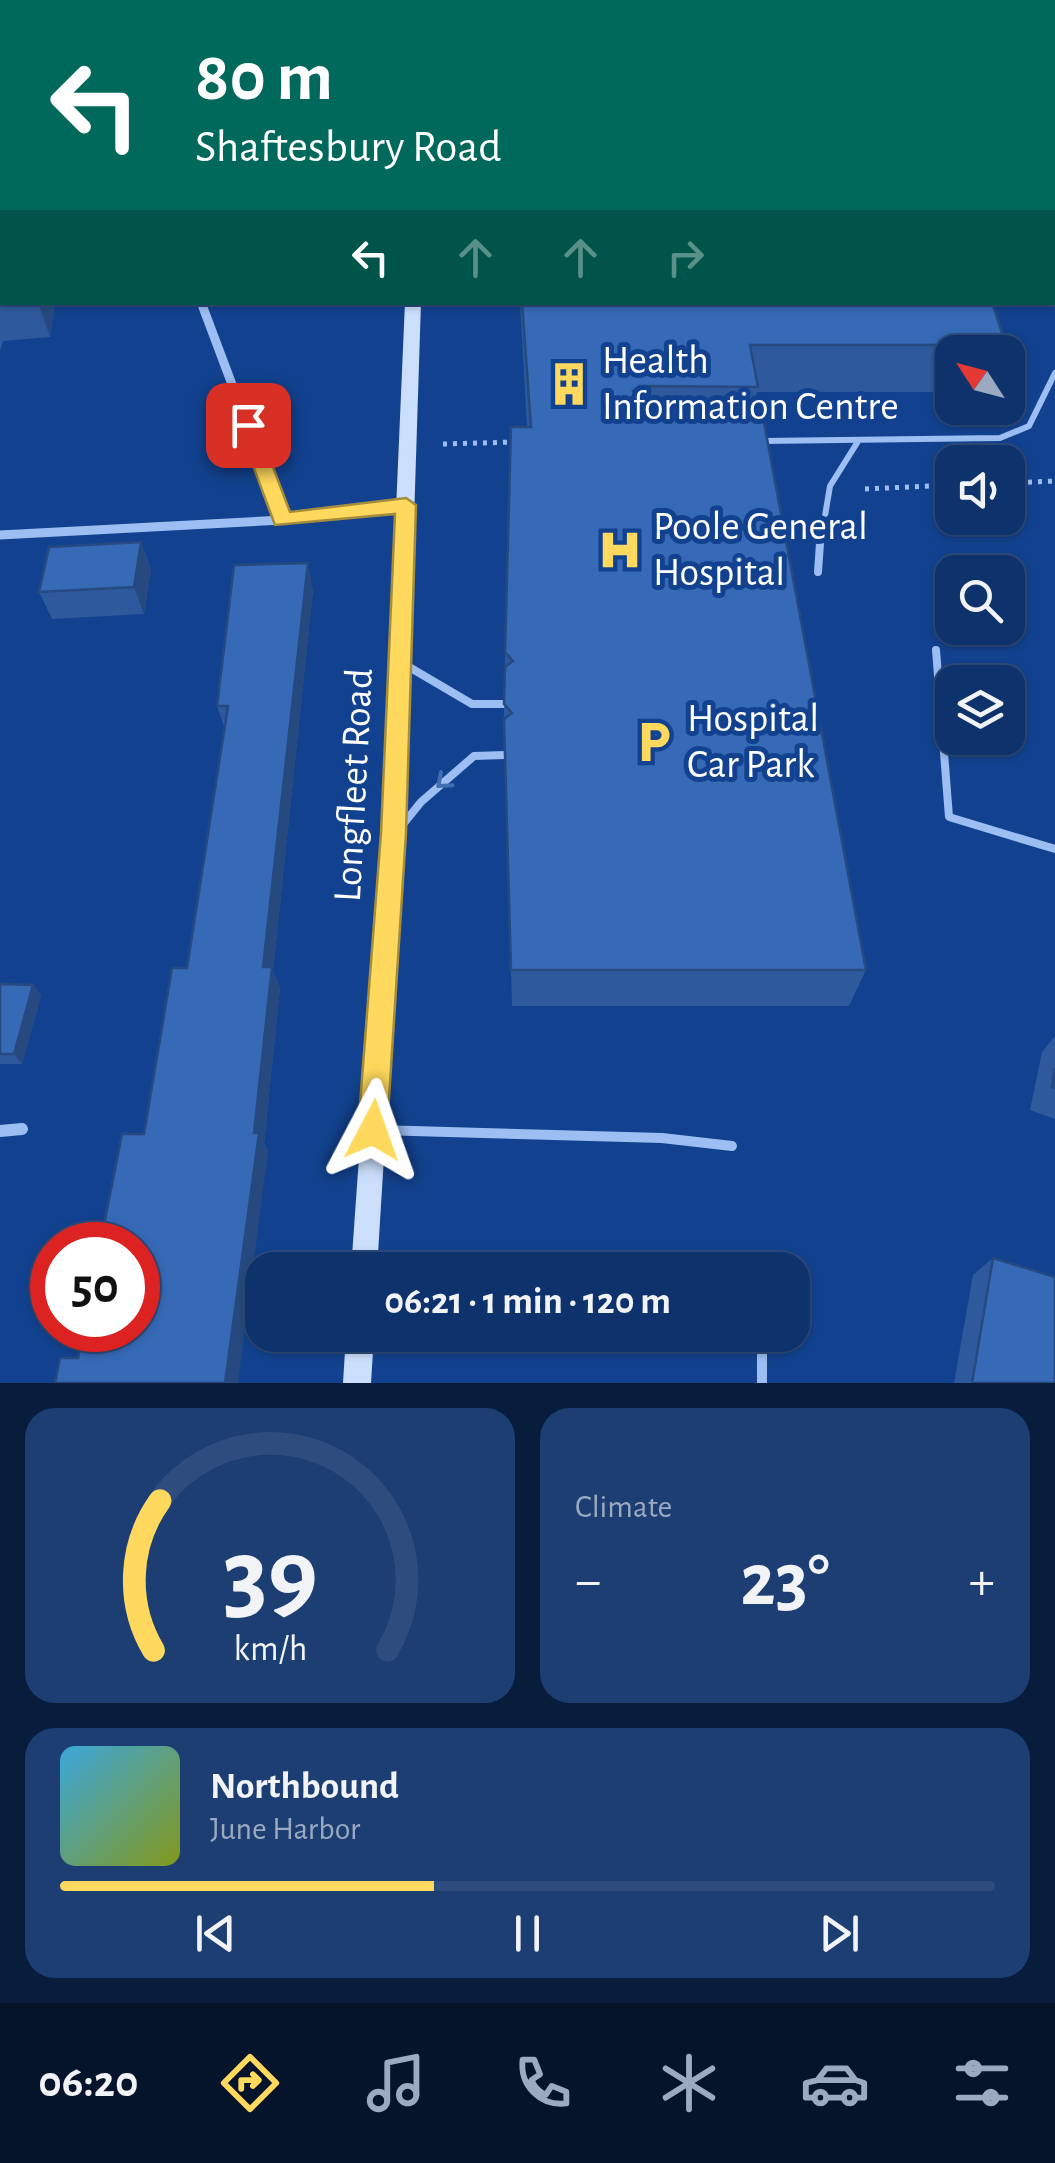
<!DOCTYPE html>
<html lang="en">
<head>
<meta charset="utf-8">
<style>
  :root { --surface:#0e326b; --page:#1c3e73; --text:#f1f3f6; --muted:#9baac1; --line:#2e4d7e; --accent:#ffd95d }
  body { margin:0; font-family:"Alegreya Sans",sans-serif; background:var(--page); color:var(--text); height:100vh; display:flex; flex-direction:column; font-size:38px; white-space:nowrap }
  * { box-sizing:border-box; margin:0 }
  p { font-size:32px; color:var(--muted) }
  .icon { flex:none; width:55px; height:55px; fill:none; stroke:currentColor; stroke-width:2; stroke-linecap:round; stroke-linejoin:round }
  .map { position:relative; height:1383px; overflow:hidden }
  .sheet { display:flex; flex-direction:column; gap:25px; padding:25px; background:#081c3b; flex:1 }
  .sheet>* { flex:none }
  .guide { position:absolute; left:0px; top:0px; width:1055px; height:305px; box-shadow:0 2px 8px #0004,0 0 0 2px var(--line); background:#00695c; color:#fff; overflow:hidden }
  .needle { width:65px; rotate:306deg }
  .tools { position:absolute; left:935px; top:335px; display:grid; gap:20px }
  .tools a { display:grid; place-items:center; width:90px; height:90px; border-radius:20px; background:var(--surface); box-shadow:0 2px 8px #0004,0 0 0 2px var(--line); font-size:50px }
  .speed { position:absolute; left:30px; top:1222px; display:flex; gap:20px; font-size:50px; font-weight:700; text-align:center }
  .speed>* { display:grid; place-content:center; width:130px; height:130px; border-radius:50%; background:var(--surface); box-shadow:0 2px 8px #0004,0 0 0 2px var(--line); line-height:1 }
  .speed .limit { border:15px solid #d22; background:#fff; color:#111 }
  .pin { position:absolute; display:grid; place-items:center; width:85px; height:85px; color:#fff; margin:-42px; border-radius:20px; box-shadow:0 5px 15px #0006 }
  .me { position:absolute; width:110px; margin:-55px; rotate:4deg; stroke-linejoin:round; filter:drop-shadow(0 0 8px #0008) }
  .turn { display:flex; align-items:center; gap:35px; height:210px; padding:0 30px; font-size:45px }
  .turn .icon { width:130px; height:130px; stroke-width:2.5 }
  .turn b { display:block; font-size:70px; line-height:85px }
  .lanes { display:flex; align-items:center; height:95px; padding:0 30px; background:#0003; justify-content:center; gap:50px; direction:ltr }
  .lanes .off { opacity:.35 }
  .big { font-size:75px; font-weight:700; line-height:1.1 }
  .sheet .tile { flex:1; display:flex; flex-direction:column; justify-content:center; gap:15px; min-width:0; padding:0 35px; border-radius:30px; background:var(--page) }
  .sheet .dial { align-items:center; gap:0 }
  .dial svg { height:260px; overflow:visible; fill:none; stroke:var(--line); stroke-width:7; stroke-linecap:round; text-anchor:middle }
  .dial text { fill:var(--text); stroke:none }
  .song { display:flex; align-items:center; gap:30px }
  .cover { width:120px; height:120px; border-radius:15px; background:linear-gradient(135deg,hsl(200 70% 55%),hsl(70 70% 35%)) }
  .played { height:10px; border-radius:5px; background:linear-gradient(90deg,var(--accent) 40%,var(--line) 40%) }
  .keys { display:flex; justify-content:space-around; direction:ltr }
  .heat { display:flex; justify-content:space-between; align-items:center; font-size:55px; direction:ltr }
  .sheet .tiles { flex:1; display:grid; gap:25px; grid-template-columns:1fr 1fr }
  .tile:last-child { grid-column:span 2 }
  .trip { position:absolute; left:245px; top:1252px; width:565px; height:100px; border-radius:30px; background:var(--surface); box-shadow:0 2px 8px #0004,0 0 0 2px var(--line); font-weight:700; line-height:100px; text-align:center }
  .dock { display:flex; height:160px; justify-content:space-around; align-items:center; background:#06142b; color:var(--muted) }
  .dock .icon { width:70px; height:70px }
  .dock .current { color:var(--accent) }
  .dock b { font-size:45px; color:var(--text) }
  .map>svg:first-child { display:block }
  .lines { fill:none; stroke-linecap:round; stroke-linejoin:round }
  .path { stroke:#9cbef2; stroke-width:5; stroke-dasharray:4 6; stroke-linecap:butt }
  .service-far2 { stroke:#9cbef2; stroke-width:6 }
  .service-far1 { stroke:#9cbef2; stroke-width:8 }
  .service { stroke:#9cbef2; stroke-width:10 }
  .minor-far1 { stroke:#9cbef2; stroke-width:9 }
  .minor { stroke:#9cbef2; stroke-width:12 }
  .secondary { fill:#cbdefc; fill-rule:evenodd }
  .wall { fill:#2e5a9d }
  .shaded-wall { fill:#264a7f }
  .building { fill:#3669b6; stroke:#264a7f; stroke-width:2.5 }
  .oneway { stroke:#426db2 }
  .route { fill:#ffd95d; stroke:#a68d3c; stroke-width:2.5 }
  .labels { text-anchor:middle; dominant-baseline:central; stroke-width:10; stroke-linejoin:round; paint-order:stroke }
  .poi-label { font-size:40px; fill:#fff; stroke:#12428f; text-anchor:start }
  .street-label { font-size:40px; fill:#fff; stroke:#12428f }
</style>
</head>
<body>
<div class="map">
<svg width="1055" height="1383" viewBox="0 0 1055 1383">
  <rect width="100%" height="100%" fill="#12428f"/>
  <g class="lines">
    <g class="path">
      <polyline points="443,444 516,442"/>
      <polyline points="1008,483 1055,481"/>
      <polyline points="865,489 952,485"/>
    </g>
    <g class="service-far2">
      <polyline points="761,441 1000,438 1029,426 1055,373"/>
      <polyline points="820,546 830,486 857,443"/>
    </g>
    <g class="service-far1">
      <polyline points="818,572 820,543"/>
      <polyline points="936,650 949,817 1055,849"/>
      <polyline points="404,664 472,704 506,704"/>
      <polyline points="400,828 421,802 474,756 505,755"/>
    </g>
    <g class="service">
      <polyline points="377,1130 662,1138 732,1146"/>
      <polyline points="762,1346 762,1383"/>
    </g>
    <g class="minor-far1">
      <polyline points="201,302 283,520"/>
      <polyline points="0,535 283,520 406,505"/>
    </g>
    <polyline class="minor" points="0,1131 22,1129"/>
    <g class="secondary">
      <rect x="422" y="0" width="12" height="2"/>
      <polygon points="405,302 421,302 404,833 377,1270 351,1270 382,833"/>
      <polygon points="346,1335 374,1335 371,1383 343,1383"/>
    </g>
  </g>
  <g class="wall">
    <polygon points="1010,0 1055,0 1055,83 1052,83 1052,2 1014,2"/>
    <polygon points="1052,103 1055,108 1055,254 1052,254"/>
    <polygon points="0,161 2,168 2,181 0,181"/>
    <polygon points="0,244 2,244 2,302 55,302 50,337 3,341 0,351"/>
    <polygon points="520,302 992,302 1006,345 1003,352 952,352 952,392 757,392 755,401 866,970 849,1006 512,1006 504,719 505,652 527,427"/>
    <polygon points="141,542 151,569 144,614 52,619 39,592"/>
    <polygon points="313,590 273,971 280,988 264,1144 268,1151 78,1358 144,1134 187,968 225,729 217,706"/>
    <polygon points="0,984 33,985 41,996 22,1064 0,1064"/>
    <polygon points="1055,1036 1055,1119 1030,1110 1042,1052"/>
    <polygon points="993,1258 1055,1383 954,1383 973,1275"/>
  </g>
  <g class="shaded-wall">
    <polygon points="654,0 795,0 788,2 646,2"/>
    <polygon points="0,8 2,16 2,32 0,33"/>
    <polygon points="38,302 55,302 50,337"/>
    <polygon points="141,542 151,569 144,614 134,587"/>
    <polygon points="308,563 313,590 273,971 280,988 264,1144 268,1151 238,1383 225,1383 254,1133 263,967"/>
    <polygon points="33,985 41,996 22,1064 14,1054"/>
  </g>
  <g class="building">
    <polygon points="594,0 654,0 646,2 594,2"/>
    <polygon points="1052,10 1055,10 1055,28 1052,27"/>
    <polygon points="1052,103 1055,108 1055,206 1052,206"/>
    <rect x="0" y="244" width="2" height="52"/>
    <polygon points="522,302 992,302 1006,345 750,345 758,387 640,386 633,391 640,399 760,401 866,970 511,970 504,719 512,713 504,704 505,667 513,661 505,652 511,427 531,427"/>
    <polygon points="141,542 134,587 39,592 49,547"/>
    <polygon points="308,563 263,967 272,967 254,1133 259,1133 225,1383 55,1383 60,1358 78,1358 84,1330 138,1330 138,1245 100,1245 122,1134 144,1134 172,968 187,968 228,706 217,706 234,565"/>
    <polygon points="0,984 33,985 14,1054 0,1054"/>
    <polygon points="1055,1068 1055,1088 1052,1087"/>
    <polygon points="993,1258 1055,1277 1055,1383 972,1383"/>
  </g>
  <defs><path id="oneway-chevron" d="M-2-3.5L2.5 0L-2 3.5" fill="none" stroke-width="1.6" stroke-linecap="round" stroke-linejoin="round" transform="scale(2.5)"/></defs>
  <use class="oneway" href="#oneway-chevron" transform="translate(443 782) rotate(139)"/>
  <polygon class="route" points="248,418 257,425 290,512 406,498 416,505 406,833 387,1130 383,1140 373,1144 363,1140 358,1130 381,833 395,514 275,525 238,425"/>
  <defs>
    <g id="building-bare" transform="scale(3.45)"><path d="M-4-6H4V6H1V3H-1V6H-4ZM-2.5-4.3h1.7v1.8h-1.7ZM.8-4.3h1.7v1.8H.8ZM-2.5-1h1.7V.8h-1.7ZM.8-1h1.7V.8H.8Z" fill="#ffd95d" stroke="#12428f" stroke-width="2.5" paint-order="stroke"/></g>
    <g id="hospital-bare" transform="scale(3.45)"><path d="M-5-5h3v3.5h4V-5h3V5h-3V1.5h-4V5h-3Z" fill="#ffd95d" stroke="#12428f" stroke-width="2.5" paint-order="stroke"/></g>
    <g id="parking-bare" transform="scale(3.45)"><path d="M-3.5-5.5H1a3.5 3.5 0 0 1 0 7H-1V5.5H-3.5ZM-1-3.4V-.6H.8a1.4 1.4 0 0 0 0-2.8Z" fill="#ffd95d" stroke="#12428f" stroke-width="2.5" paint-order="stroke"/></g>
  </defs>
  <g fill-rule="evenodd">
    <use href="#building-bare" x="569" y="384"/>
    <use href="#hospital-bare" x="620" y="550"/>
    <use href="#parking-bare" x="654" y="742"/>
  </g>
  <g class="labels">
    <g class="poi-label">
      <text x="602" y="361">Health<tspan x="602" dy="46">Information Centre</tspan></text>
      <text x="653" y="527">Poole General<tspan x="653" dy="46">Hospital</tspan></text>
      <text x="687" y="719">Hospital<tspan x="687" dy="46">Car Park</tspan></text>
    </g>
    <g class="street-label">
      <text transform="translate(354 785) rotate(-87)">Longfleet Road</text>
    </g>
  </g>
</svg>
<div class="tools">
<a><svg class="needle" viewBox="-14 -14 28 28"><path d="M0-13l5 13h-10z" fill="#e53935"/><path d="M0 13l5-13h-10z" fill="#9baac1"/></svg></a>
<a><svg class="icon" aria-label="sound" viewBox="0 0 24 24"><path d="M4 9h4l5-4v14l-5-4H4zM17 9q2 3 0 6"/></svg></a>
<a><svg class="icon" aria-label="search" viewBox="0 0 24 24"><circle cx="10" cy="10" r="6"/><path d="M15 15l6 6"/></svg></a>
<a><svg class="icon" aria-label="layers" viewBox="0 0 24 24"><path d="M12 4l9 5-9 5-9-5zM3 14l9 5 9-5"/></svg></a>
</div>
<div class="speed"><div class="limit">50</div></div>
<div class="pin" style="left:248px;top:425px;background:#d93025"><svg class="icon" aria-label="arrive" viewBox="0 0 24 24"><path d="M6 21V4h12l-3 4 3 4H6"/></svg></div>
<svg class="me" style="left:373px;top:1130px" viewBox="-20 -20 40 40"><path d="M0-17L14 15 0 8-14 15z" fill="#ffd95d" stroke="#fff" stroke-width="4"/></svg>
<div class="trip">06:21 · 1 min · 120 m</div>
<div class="guide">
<div class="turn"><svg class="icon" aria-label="left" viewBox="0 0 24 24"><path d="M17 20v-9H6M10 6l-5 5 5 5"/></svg><div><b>80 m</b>Shaftesbury Road</div></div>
<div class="lanes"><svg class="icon" aria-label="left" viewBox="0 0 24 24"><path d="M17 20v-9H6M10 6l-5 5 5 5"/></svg><svg class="icon off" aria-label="ahead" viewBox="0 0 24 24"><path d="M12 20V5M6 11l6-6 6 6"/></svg><svg class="icon off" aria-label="ahead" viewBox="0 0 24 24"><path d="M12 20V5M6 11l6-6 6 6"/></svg><svg class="icon off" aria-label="right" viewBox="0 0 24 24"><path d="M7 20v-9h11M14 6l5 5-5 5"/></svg></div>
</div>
</div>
<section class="sheet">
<div class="tiles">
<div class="tile dial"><svg viewBox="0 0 100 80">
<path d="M14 69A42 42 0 1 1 86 69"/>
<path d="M14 69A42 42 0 0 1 16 23" stroke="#ffd95d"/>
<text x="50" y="56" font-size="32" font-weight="700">39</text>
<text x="50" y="72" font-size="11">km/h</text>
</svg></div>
<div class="tile"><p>Climate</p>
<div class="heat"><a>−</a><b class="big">23°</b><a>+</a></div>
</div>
<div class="tile">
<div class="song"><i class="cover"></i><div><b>Northbound</b><p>June Harbor</p></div></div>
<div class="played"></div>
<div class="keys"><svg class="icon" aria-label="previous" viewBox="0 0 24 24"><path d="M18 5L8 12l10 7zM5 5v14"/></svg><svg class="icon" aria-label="pause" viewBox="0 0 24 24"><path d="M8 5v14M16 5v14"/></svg><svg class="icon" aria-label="next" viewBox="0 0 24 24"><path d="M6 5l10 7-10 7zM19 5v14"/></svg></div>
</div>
</div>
</section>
<nav class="dock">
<b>06:20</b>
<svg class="icon current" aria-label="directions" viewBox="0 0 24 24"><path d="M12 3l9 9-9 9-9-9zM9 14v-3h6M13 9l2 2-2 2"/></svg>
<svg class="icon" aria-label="music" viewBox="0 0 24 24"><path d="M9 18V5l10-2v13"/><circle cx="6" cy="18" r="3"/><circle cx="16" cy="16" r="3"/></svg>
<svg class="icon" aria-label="phone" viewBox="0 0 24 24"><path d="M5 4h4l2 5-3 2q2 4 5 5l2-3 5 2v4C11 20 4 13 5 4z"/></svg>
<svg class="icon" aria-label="climate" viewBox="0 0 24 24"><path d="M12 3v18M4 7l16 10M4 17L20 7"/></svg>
<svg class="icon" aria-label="car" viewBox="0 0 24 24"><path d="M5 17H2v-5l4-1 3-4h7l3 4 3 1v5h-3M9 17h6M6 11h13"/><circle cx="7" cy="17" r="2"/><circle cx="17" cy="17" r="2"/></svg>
<svg class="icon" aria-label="filters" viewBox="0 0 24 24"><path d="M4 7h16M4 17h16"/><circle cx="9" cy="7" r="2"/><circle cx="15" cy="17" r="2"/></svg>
</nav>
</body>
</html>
